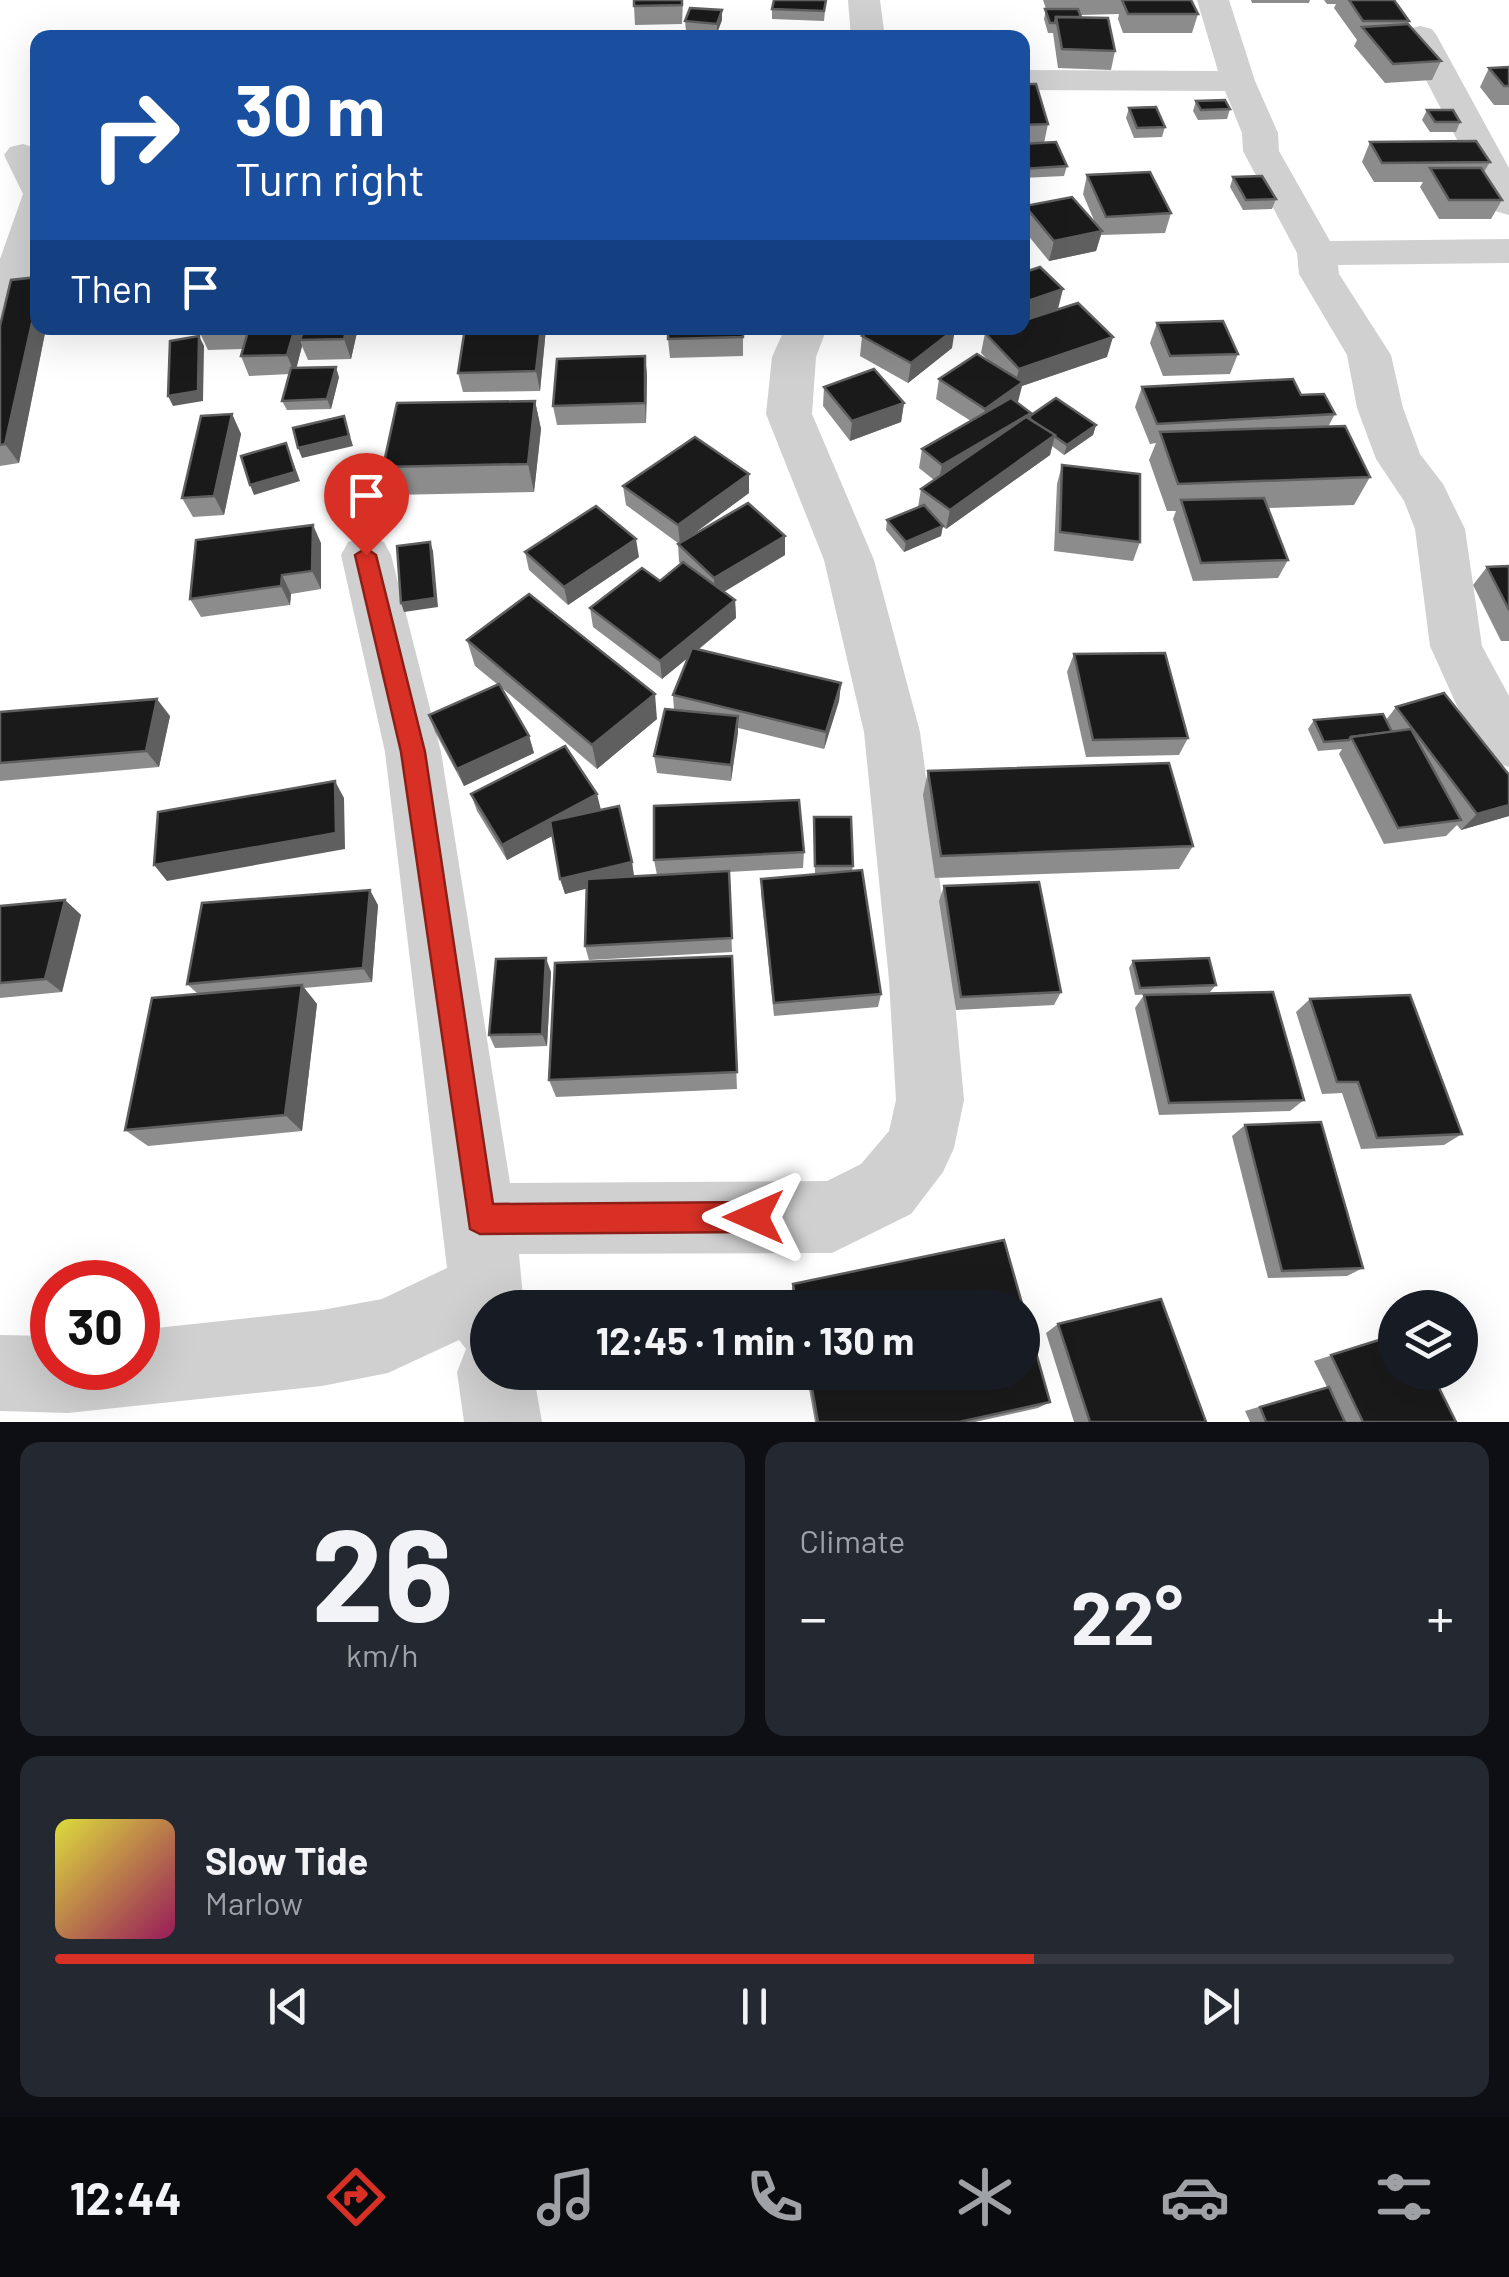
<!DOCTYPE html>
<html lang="en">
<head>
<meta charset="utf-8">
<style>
  :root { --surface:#171b24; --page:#242831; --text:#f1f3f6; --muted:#9ea1a6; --line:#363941; --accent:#d93025 }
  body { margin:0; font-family:Barlow,sans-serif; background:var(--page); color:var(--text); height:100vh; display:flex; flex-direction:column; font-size:38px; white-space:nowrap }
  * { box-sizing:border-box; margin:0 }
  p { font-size:32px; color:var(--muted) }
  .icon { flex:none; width:55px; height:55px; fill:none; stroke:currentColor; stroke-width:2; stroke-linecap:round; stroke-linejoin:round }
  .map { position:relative; height:1422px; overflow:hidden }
  .side { display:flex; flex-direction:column; gap:20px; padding:20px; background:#0d0f14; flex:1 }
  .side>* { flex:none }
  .hud { position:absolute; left:30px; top:30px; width:1000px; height:305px; border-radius:20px; box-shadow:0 10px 40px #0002; background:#1a4fa0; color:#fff; overflow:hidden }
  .controls { position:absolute; left:1378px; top:1290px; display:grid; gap:20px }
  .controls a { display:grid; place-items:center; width:100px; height:100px; border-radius:50%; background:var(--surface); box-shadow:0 10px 40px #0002; font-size:50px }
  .speed { position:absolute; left:30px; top:1260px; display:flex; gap:20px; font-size:50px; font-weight:700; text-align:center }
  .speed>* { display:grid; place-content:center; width:130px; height:130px; border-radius:50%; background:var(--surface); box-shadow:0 10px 40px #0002; line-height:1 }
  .speed .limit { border:15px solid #d22; background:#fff; color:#111 }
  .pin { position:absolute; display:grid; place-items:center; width:85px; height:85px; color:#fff; margin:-102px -42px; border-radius:50% 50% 50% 0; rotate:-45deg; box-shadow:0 0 10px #0007 }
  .pin .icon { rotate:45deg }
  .me { position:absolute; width:110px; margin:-55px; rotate:270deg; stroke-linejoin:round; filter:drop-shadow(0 0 8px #0008) }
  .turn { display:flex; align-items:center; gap:35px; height:210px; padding:0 40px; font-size:45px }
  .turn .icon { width:130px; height:130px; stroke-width:2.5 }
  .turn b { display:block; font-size:70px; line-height:85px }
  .then { display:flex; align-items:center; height:95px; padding:0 40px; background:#0003; gap:20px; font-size:38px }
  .big { font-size:75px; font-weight:700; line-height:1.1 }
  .side .card { flex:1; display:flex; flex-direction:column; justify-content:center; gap:15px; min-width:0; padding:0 35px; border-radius:20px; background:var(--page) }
  .side .dial { align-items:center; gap:0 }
  .dial b { font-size:130px; line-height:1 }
  .song { display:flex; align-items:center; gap:30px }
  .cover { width:120px; height:120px; border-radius:15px; background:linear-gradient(135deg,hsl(60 70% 55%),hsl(330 70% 35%)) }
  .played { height:10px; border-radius:5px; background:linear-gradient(90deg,var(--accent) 70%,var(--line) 70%) }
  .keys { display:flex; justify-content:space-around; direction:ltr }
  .heat { display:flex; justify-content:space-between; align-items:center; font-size:55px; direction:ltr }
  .side .tiles { flex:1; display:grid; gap:20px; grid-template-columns:1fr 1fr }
  .card:last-child { grid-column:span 2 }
  .trip { position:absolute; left:470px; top:1290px; width:570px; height:100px; border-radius:50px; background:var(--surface); box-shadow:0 10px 40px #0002; font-weight:700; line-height:100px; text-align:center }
  .tabs { display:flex; height:160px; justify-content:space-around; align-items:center; background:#090b0e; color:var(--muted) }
  .tabs .icon { width:70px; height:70px }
  .tabs .active { color:var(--accent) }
  .tabs b { font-size:45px; color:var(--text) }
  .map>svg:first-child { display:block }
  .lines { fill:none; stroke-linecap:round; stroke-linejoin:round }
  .minor { fill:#d0d0d0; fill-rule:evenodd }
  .wall { fill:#8c8c8c }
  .shaded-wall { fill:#5f5f5f }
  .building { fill:#1a1a1a; stroke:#5f5f5f; stroke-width:2.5 }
  .route { fill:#d93025; stroke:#8d1f18; stroke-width:2.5 }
</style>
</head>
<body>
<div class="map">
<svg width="1509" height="1422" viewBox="0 0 1509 1422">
  <rect width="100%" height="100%" fill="#fff"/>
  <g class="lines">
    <g class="minor">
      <polygon points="848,0 880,0 885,38 851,38"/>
      <polygon points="1197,0 1229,0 1255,81 1278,133 1279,151 1330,241 1509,239 1509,263 1338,265 1339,274 1391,355 1403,408 1420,454 1443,484 1465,529 1482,646 1509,696 1509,767 1489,761 1457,706 1430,646 1415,529 1404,501 1376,459 1357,408 1347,355 1299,274 1297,253 1243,151 1242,133 1225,91 1022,90 1022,70 1218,71"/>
      <polygon points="1420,26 1432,29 1437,36 1509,168 1509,215 1495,211 1490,203 1403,36 1408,29"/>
      <path d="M23,144l15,5c0,59 11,135 -23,188l-15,4v-82l23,-65 -19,-39 6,-8z"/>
      <polygon points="785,328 827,328 816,357 812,414 874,560 920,732 953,980 964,1100 954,1148 943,1172 911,1214 832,1253 519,1254 524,1308 488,1308 488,1372 533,1372 542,1422 464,1422 457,1372 466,1349 459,1340 388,1373 322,1386 68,1413 0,1411 0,1335 52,1336 52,1368 138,1368 138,1330 322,1310 382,1299 447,1268 385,752 341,555 348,542 366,536 384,542 391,555 441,752 510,1183 827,1181 861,1164 889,1131 896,1100 889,980 864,732 824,560 766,414 772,357"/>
    </g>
  </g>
  <g class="wall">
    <polygon points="683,0 682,24 635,25 634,6"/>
    <polygon points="826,0 824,21 772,19 772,9"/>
    <polygon points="1043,0 1191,0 1198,14 1192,33 1123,33 1118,19 1119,14 1080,15 1115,51 1111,70 1058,68 1053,33 1048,33 1044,19 1046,9"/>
    <polygon points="1251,0 1310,0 1309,3 1252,3"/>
    <polygon points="1324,0 1394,0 1409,21 1408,24 1441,61 1432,80 1385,83 1354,46 1357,40 1334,8 1336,4 1327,4"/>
    <polygon points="722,20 717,33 686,31 685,21"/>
    <polygon points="1509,67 1509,105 1494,105 1480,87 1489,68"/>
    <polygon points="1022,84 1048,124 1044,143 1067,166 1064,176 1022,178"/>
    <polygon points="1196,101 1230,109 1227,119 1198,120 1193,111"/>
    <polygon points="1129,108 1165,127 1162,137 1134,138 1126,118"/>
    <polygon points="1427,110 1460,122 1456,132 1430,132 1422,120"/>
    <polygon points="1370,142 1490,162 1484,172 1502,200 1491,219 1439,219 1420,187 1423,182 1374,182 1362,162"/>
    <polygon points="1087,175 1171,213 1165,233 1101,235 1096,251 1049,261 1022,228 1025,206 1096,225 1083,194"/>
    <polygon points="1233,177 1276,199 1272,209 1243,210 1230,187"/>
    <polygon points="1157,323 1238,354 1230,374 1163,376 1150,343"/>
    <polygon points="0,326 46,328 19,463 0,466"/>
    <polygon points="178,328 358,328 351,359 308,360 302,346 296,368 339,377 331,409 287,410 282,401 290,374 249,376 241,356 243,349 208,350 200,333 182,335"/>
    <polygon points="546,328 540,391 463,392 458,373"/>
    <polygon points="743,328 743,356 670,358 668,339"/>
    <polygon points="853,328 953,328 952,348 908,383 860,356 862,336 869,331"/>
    <polygon points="992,328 1022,328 1107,357 1022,386 1017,402 1031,413 1030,416 1096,425 1093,435 1064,455 1052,446 1050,455 946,529 942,526 941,536 904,552 886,530 887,520 918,507 921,489 934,480 919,468 922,449 971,421 936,399 939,379 989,361 981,353 985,333 995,330"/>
    <polygon points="645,356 647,376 646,423 557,425 553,406"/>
    <polygon points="824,387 904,403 901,422 850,441 823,406"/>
    <polygon points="1142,387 1301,395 1335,414 1328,427 1370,477 1354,505 1268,508 1288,560 1278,578 1193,581 1173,519 1176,511 1167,511 1149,460 1156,443 1150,444 1135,407"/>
    <polygon points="535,401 541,429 534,492 392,495 383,467"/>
    <polygon points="232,414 241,434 224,515 193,517 182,498"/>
    <polygon points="1062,465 1140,542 1133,561 1054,551 1057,484"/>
    <polygon points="749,474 749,493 690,536 785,536 785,555 724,592 735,600 736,618 698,650 841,683 839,701 824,749 738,728 731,781 657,773 654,756 674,710 673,695 689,657 662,679 593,627 590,608 660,581 681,564 679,562 678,543 626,505 623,486"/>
    <polygon points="321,543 321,589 291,594 290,605 201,617 190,599"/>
    <polygon points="525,552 639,557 568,605 529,570"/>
    <polygon points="1509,566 1509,641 1501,641 1473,585 1487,567"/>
    <polygon points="467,640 657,719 597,769 502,688 529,736 534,753 464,786 435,732 429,715 497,684 475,666"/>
    <polygon points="1074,654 1188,738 1179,755 1086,757 1067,672"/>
    <polygon points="1396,707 1509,775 1509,816 1461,830 1457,825 1446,836 1384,844 1339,754 1342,749 1318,751 1308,729 1314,720 1386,720"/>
    <polygon points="0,712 170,716 159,767 0,781"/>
    <polygon points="928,771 1193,846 1179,869 935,878 923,795"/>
    <polygon points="471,794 601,810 632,862 634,876 657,875 654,860 804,852 803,868 729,872 732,952 589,960 585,946 587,888 565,894 552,836 507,860 477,811"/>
    <polygon points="814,817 853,866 852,871 881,994 878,1007 774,1016 761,894 761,879 825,873 815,873"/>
    <polygon points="944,886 1061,992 1054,1005 956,1010 939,901"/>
    <polygon points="65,900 81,915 62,992 0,998 0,906"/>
    <polygon points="378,905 372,982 304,988 317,1004 302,1131 148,1146 125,1130 198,994 187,984"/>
    <polygon points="732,956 737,1089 556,1097 549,1080"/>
    <polygon points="1133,961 1216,985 1210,992 1135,995 1129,968"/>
    <polygon points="551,972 547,1046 495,1048 489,1035"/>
    <polygon points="1144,995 1304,1100 1290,1111 1159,1115 1135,1008"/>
    <polygon points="1310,999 1462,1134 1444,1145 1361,1149 1342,1093 1322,1094 1296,1012"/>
    <polygon points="1245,1125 1363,1268 1347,1276 1268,1278 1232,1136"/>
    <polygon points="1004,1240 1050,1402 1038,1408 975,1422 815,1422 806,1372 1022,1372 1022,1308 794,1308 791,1294 793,1284"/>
    <polygon points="1058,1324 1206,1422 1074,1422 1046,1333"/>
    <polygon points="1395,1335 1456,1422 1250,1422 1245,1411 1327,1387 1314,1361"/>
  </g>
  <g class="shaded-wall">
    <polygon points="722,10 722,20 717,33 717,24"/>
    <polygon points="1028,184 1024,204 1022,204 1022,186"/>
    <polygon points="1102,231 1096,251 1049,261 1054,241"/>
    <polygon points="1063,289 1058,309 1022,321 1022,303"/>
    <polygon points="38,296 38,328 46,328 19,463 5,444"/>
    <polygon points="295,328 307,328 300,340 302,346 295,374 287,355"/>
    <polygon points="347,328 358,328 351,359 344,339"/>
    <polygon points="541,328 546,328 540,391 536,371"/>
    <polygon points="955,329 952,348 908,383 911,363"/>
    <polygon points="199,336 204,346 203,401 173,406 168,396"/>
    <polygon points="1113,337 1107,357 1022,386 1018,402 981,428 985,409 1014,388 1019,369"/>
    <polygon points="645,356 647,376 646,423 645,403"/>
    <polygon points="336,367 339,377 331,409 327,399"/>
    <polygon points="535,401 541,429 534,492 528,464"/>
    <polygon points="904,403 901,422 850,441 852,421"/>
    <polygon points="1031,413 1026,432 938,484 942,465"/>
    <polygon points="232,414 241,434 224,515 214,496"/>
    <polygon points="344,416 353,446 302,458 298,448"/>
    <polygon points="1096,425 1093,435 1064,455 1067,445"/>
    <polygon points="1055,435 1050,455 946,529 950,510"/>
    <polygon points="286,443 300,481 254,495 250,485"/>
    <polygon points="749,474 749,493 680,544 678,525"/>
    <polygon points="313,525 321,543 321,589 312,571"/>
    <polygon points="943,526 941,536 904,552 906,542"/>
    <polygon points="785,536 785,555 715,597 714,578"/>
    <polygon points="636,539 639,557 568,605 564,587"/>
    <polygon points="430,542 433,551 438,607 404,612 401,603"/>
    <polygon points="282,575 291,594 290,605 281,586"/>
    <polygon points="735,600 736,618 662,679 660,661"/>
    <polygon points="841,683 839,701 824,749 826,732"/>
    <polygon points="655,694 657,719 597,769 592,745"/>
    <polygon points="157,699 170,716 159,767 146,751"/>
    <polygon points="738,716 738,733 731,781 731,765"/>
    <polygon points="529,736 534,753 464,786 457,769"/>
    <polygon points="335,781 344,798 345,849 167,881 154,865"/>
    <polygon points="597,794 601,810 507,860 502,845"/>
    <polygon points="1509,805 1509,816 1461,830 1477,814"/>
    <polygon points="632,862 634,877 565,894 560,879"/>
    <polygon points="370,890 378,905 372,982 363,968"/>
    <polygon points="65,900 81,915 62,992 45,979"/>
    <polygon points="546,958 551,972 547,1046 542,1034"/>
    <polygon points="302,985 317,1004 302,1131 285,1115"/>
  </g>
  <g class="building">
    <polygon points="634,0 682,0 682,5 634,6"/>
    <polygon points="774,0 826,0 824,11 772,9"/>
    <polygon points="1122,0 1191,0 1198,14 1128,14"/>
    <polygon points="1349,0 1394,0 1409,21 1363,21"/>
    <polygon points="690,8 722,10 717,24 685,21"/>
    <polygon points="1045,9 1078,9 1081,17 1056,17 1055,23 1050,23"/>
    <polygon points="1056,17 1108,18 1115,51 1062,49"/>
    <polygon points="1408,24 1441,61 1393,64 1362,27"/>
    <polygon points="1509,67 1509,86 1504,86 1489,68"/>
    <polygon points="1022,84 1036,84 1048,124 1022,125"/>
    <polygon points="1225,100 1230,109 1201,110 1196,101"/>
    <polygon points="1156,107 1165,127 1137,128 1129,108"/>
    <polygon points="1427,110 1453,110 1460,122 1435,122"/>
    <polygon points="1476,141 1490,162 1382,163 1370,142"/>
    <polygon points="1056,142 1067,166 1022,169 1022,144"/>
    <polygon points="1430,168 1481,168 1502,200 1449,200"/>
    <polygon points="1150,172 1171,213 1106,217 1087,175"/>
    <polygon points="1262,176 1276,199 1246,200 1233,177"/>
    <polygon points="1072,197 1102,231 1054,241 1025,206"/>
    <polygon points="1040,267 1063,289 1022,303 1022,273"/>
    <polygon points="38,277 38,296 5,444 0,445 0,326 11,280"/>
    <polygon points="1078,303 1113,337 1019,369 985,333 1003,328 1022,328 1022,321"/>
    <polygon points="1223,321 1238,354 1170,356 1157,323"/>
    <polygon points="200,328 244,328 243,329 199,330"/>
    <polygon points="249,328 295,328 287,355 241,356"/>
    <polygon points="304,328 347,328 344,339 300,340"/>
    <polygon points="465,328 541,328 536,371 458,373"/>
    <polygon points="668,328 743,328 743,337 668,339"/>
    <polygon points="874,328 953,328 955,329 911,363 862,336"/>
    <polygon points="199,336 198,391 168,396 170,341"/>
    <polygon points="977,354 1023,382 985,409 939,379"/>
    <polygon points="645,356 645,403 553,406 557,359"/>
    <polygon points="336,367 327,399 282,401 291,368"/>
    <polygon points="874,369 904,403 852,421 824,387"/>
    <polygon points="1293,379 1301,395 1324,394 1335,414 1157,424 1142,387"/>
    <polygon points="1011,398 1031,413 942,465 922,449"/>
    <polygon points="1056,398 1096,425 1067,445 1030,419 1030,416"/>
    <polygon points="535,401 528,464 383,467 397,403"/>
    <polygon points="232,414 214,496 182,498 201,416"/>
    <polygon points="344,416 349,436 298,448 293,428"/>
    <polygon points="1026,417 1055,435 950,510 921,489"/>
    <polygon points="1345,426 1370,477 1178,484 1160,432"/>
    <polygon points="695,437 749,474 678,525 623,486"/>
    <polygon points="286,443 295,472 250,485 241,456"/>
    <polygon points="1062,465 1140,474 1140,542 1060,532"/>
    <polygon points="1264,498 1288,560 1201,563 1181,500"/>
    <polygon points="748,503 785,536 714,578 678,544"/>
    <polygon points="924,505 943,526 906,542 887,520"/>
    <polygon points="596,506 636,539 564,587 525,552"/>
    <polygon points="313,525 312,571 282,575 281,586 190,599 196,540"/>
    <polygon points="430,542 435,598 401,603 397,546"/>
    <polygon points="683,562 735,600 660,661 590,608 642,568 660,581"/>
    <polygon points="1509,566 1509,610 1487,567"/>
    <polygon points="529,594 655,694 592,745 467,640"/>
    <polygon points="692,648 841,683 826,732 673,695"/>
    <polygon points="1165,653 1188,738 1093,740 1074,654"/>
    <polygon points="499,684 529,736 457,769 429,715"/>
    <polygon points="1444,693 1509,775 1509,805 1477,814 1396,707"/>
    <polygon points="157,699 146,751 0,763 0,712"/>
    <polygon points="665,709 738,716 731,765 654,756"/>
    <polygon points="1383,714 1392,732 1351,737 1349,740 1324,742 1314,720"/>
    <polygon points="1411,729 1461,820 1398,828 1351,737"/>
    <polygon points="565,746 597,794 502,845 471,794"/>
    <polygon points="1169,763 1193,846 941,856 928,771"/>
    <polygon points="335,781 336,833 154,865 158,812"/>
    <polygon points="799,800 804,852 654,860 654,806"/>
    <polygon points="619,806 632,862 560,879 550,821"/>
    <polygon points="814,817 851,817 853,866 815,866"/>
    <polygon points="862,870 881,994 774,1003 761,879"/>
    <polygon points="729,871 732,938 585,946 587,879"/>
    <polygon points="1039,882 1061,992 961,997 944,886"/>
    <polygon points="370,890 363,968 187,984 202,903"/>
    <polygon points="65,900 45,979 0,983 0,906"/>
    <polygon points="732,956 737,1072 549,1080 555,963"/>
    <polygon points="546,958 542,1034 489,1035 496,959"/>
    <polygon points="1209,958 1216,985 1140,988 1133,961"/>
    <polygon points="302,985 285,1115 125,1130 152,998"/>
    <polygon points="1273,992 1304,1100 1169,1103 1144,995"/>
    <polygon points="1410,995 1462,1134 1377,1138 1358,1082 1337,1082 1310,999"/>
    <polygon points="1321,1122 1363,1268 1282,1271 1245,1125"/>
    <polygon points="1004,1240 1050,1402 959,1422 818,1422 809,1372 1022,1372 1022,1308 797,1308 793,1284"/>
    <polygon points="1161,1299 1206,1422 1090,1422 1058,1324"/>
    <polygon points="1395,1335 1395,1372 1431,1372 1456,1422 1363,1422 1331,1355"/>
    <polygon points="1329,1387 1345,1422 1266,1422 1260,1407"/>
  </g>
  <polygon class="route" points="366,548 376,555 425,752 493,1204 754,1202 764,1207 769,1217 764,1228 754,1232 480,1234 470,1229 401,752 355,555"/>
</svg>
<div class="controls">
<a><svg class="icon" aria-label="layers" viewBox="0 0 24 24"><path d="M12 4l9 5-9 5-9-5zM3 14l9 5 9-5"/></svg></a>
</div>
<div class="speed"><div class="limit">30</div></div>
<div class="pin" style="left:366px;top:555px;background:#d93025"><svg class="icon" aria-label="arrive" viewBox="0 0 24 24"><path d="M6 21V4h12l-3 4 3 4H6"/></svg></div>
<svg class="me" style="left:754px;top:1217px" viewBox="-20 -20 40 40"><path d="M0-17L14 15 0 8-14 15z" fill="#d93025" stroke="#fff" stroke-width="4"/></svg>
<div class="trip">12:45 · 1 min · 130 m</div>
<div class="hud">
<div class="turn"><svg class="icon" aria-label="right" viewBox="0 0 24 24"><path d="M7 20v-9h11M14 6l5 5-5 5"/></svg><div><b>30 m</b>Turn right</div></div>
<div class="then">Then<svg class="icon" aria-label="arrive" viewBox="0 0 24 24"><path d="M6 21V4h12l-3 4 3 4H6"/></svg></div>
</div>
</div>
<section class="side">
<div class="tiles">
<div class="card dial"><b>26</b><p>km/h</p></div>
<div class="card"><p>Climate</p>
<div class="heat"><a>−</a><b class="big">22°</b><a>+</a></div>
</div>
<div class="card">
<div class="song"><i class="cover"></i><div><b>Slow Tide</b><p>Marlow</p></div></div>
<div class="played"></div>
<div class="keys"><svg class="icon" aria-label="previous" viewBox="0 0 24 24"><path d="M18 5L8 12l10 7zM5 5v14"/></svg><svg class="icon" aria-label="pause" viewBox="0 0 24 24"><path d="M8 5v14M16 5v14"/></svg><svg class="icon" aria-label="next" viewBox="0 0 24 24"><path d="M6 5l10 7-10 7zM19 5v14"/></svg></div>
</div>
</div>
</section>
<nav class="tabs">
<b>12:44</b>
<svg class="icon active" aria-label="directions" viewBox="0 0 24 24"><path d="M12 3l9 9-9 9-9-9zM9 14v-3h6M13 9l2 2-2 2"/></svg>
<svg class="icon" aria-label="music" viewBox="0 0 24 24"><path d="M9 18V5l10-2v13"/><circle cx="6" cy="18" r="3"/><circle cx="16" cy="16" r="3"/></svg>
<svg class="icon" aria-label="phone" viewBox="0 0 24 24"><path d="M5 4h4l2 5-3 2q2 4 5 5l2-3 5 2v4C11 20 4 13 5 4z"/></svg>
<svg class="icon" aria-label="climate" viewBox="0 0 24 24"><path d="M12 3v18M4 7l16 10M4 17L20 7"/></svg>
<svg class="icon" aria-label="car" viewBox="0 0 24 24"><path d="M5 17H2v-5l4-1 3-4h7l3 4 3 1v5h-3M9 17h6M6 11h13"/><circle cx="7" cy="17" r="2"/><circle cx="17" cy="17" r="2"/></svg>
<svg class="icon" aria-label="filters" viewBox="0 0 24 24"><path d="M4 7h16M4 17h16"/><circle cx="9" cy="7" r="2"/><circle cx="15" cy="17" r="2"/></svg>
</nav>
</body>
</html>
